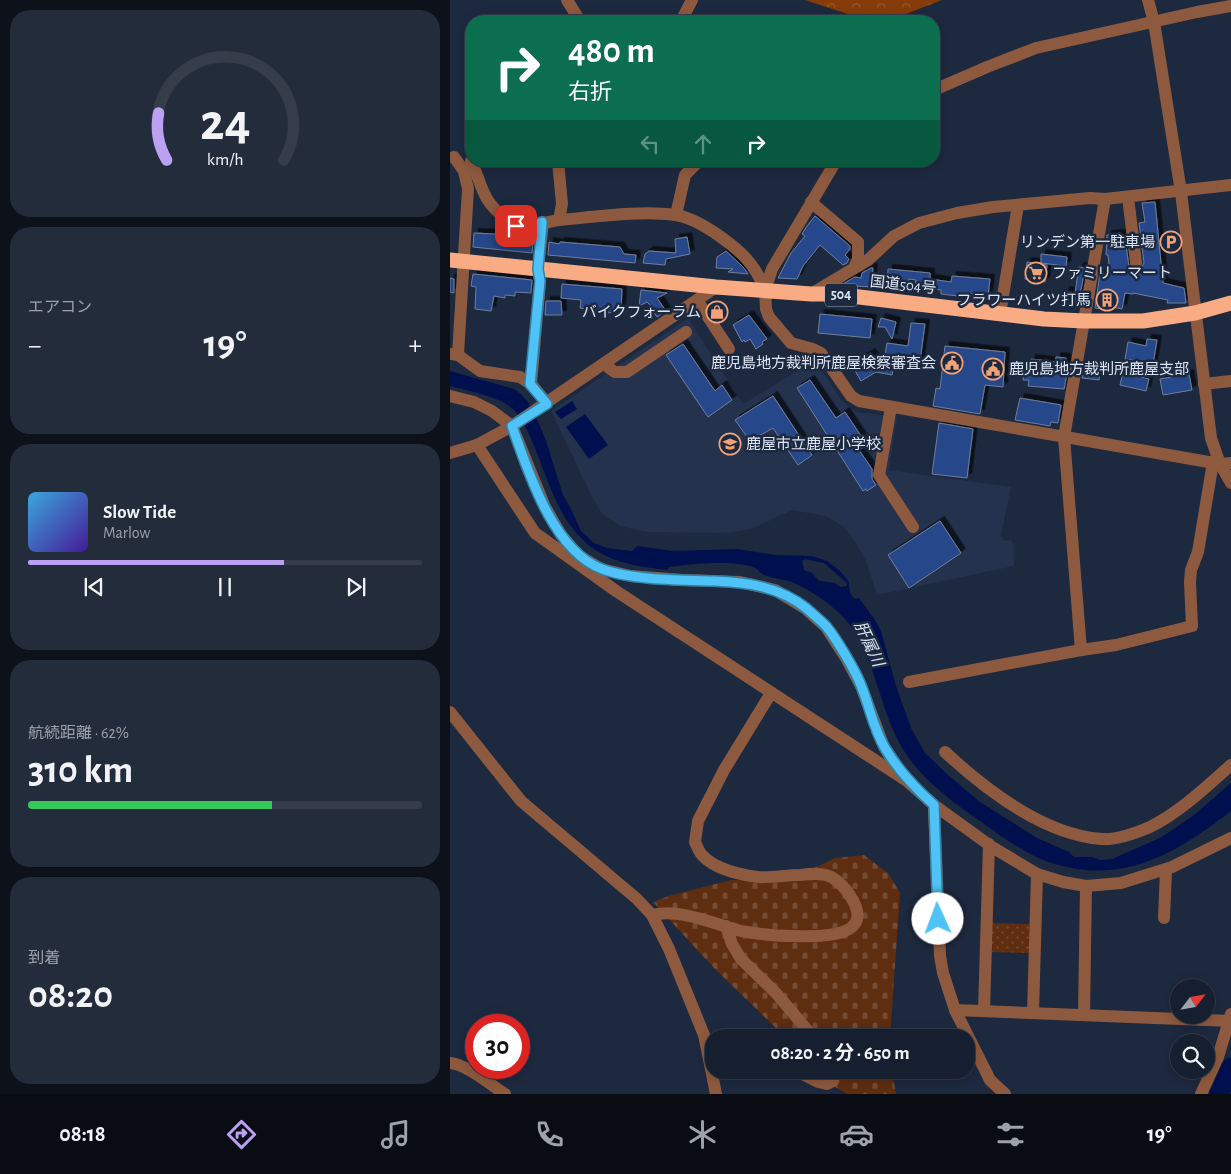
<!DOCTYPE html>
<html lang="ja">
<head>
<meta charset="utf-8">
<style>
  :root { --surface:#161f2f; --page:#232c3b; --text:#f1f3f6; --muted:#9ea2aa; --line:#353d4b; --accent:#bca0f2 }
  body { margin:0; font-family:"Alegreya Sans","Noto Sans JP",sans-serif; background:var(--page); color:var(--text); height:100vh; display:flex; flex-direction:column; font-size:19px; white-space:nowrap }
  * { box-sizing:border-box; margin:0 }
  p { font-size:16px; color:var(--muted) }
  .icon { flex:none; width:28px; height:28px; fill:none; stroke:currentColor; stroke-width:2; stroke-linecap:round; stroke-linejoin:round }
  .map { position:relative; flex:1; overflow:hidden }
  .sheet { display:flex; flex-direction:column; gap:10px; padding:10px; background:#0c111a; width:450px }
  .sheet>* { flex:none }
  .hud { position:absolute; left:15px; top:15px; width:475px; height:152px; border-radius:20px; box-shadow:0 2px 12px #0003,0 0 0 1px var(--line); background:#0b6e4f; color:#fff; overflow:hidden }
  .needle { width:32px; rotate:59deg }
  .buttons { position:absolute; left:720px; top:979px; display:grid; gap:10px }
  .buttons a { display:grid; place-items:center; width:45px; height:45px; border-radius:50%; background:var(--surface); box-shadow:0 2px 12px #0003,0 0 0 1px var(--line); font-size:25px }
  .speed { position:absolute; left:15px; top:1014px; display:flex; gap:10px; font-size:25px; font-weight:700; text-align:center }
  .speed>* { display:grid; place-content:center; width:65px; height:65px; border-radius:50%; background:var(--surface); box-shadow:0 2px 12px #0003,0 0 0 1px var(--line); line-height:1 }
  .speed .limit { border:8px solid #d22; background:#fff; color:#111 }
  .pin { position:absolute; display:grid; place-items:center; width:42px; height:42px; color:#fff; margin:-21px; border-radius:10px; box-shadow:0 2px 8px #0006 }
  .me { position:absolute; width:55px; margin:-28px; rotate:358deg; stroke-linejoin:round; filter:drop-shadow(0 0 4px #0008) }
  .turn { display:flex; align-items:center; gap:18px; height:105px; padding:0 20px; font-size:22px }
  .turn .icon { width:65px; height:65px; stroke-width:2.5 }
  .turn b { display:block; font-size:35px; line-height:42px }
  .lanes { display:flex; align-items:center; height:48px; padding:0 20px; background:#0003; justify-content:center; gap:25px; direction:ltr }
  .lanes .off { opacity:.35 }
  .big { font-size:38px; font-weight:700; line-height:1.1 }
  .sheet .widget { flex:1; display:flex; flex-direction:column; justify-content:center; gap:8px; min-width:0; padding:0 18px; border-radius:20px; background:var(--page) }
  .sheet .dial { align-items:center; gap:0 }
  .dial svg { height:130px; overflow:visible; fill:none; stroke:var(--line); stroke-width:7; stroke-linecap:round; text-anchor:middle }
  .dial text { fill:var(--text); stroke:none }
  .song { display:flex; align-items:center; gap:15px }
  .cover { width:60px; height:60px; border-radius:8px; background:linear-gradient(135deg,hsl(200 70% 55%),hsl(260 70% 35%)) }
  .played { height:5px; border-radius:2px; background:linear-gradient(90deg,var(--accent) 65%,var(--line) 65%) }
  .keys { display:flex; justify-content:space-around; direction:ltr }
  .heat { display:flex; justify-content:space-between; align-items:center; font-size:28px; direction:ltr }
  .charge { height:8px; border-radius:4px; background:linear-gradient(90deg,#34c759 62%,var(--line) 0) }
  .trip { position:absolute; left:255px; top:1029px; width:270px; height:50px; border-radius:20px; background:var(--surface); box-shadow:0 2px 12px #0003,0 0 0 1px var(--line); font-weight:700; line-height:50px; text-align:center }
  .dock { display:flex; height:80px; justify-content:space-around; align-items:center; background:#090c13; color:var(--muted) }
  .dock .icon { width:35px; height:35px }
  .dock .current { color:var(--accent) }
  .dock b { font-size:22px; color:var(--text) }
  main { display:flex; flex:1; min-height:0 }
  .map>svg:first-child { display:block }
  .built { fill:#24324e }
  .forest { fill:url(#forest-crowns) }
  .cemetery { fill:url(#cemetery-stones) }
  .park { fill:url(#park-dots) }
  .water { fill:#000f4d; fill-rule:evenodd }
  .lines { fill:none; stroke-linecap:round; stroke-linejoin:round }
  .river { stroke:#000f4d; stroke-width:19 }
  .building { fill:#274789; stroke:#707e99; filter:url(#shadow) }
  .minor { stroke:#8e5a3f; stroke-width:12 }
  .highway { stroke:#f9ac84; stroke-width:15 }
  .route-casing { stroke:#337fa1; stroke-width:12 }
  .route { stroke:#4fc3f7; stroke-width:9 }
  .labels { text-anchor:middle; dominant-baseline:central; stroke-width:5; stroke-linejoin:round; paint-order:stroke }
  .shield { fill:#1d293f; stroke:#a4adbe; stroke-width:1 }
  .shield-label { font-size:14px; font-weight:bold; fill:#dee6f5 }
  .poi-label { font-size:15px; fill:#dee6f5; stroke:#1d293f; text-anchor:end }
  .street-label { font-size:15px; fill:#dee6f5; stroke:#1d293f }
  .water-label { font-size:16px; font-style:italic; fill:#d8e3f6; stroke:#1d293f }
</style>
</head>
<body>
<main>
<section class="sheet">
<div class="widget dial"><svg viewBox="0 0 100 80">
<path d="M14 69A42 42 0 1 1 86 69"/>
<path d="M14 69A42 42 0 0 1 9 40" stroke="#bca0f2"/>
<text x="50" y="56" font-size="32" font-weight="700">24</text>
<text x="50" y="72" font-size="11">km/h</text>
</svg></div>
<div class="widget"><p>エアコン</p>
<div class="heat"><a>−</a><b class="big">19°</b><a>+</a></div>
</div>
<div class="widget">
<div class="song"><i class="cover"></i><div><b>Slow Tide</b><p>Marlow</p></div></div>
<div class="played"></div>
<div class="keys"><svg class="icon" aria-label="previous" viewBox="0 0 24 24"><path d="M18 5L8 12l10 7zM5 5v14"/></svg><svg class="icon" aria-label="pause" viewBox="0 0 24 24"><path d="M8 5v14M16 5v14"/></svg><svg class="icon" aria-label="next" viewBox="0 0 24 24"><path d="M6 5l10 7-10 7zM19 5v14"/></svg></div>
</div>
<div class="widget"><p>航続距離 · 62%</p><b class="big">310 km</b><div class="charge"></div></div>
<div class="widget"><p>到着</p><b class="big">08:20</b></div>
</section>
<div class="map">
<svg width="781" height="1094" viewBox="0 0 781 1094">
  <defs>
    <pattern id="forest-crowns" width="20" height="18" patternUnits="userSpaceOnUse" patternTransform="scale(1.25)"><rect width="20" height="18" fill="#863c08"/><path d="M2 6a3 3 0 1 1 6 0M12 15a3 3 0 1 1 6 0" fill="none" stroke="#97582d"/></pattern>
    <pattern id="cemetery-stones" width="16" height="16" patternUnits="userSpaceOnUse" patternTransform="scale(1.25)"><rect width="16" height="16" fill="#5f2d10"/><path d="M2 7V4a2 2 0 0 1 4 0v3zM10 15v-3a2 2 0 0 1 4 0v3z" fill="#764b33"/></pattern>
    <pattern id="park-dots" width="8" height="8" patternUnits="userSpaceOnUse" patternTransform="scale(1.25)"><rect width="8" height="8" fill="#5f2d10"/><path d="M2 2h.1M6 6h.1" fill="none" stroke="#764b33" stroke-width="1.8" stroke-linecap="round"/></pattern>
    <filter id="shadow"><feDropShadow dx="4.5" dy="-4.5" stdDeviation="0" flood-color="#0009"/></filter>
  </defs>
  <rect width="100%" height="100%" fill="#1d293f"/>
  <polygon class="built" points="238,318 293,404 365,360 392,401 407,412 447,417 439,470 561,487 551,535 554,541 561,540 564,545 564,566 427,595 416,561 406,543 394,527 376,516 342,510 301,529 278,533 196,532 170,526 152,514 142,497 101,411"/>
  <polygon class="forest" points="355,0 492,0 438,21 419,21"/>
  <g class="cemetery">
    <polygon points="414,855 438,873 450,893 440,1037 332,1037 332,1034 264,968 203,902 219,896 281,880 337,881 385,858"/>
    <polygon points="353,1070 442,1070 446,1094 398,1094"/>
  </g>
  <polygon class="park" points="541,923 580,924 579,953 541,952"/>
  <g class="water">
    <path d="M0,371l64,18 7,5 7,8 12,24 6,15 17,54 7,12 11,24 13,12 13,5 25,3 6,-5 35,5 64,-2 38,6 37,1 15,5 13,10 9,11c0,7 0,12 6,17l4,-1 16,22 6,11 15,55 15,42 14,25 23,22 32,27 57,36 32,14 5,5h18l8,3 12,-1 50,-22 32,-22 37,-32v28c-52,40 -104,73 -172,54 -29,-7 -55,-27 -79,-44 -28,-19 -59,-42 -77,-72 -24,-38 -28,-97 -58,-130 -13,-14 -31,-27 -49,-35 -10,-5 -22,-5 -32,-9 -4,-2 -6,-6 -9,-7 -19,-9 -66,-4 -86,-1l-2,3c-13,-2 -28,-3 -41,-7 -52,-13 -68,-54 -85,-99 -5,-15 -16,-42 -27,-54 -14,-14 -46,-19 -64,-24zM355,559l19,4 23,20v3l-7,1 -5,-4 -16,-2 -7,-8 -8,-3 -2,-9z"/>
    <polygon points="122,401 127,409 111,419 105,412"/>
    <polygon points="135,414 158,445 139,459 116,427"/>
  </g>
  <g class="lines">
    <polyline class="river" points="769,1094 781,1067"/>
  </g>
  <g class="building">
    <polygon points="705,202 713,283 734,288 736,303 717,303 718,300 683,293 683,294 675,293 672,309 653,305 652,309 645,308 650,273 660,275 658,255 656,255 657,235 671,234 672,245 676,245 679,267 683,271 690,270 694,263 689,223 695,222 692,203"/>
    <polygon points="365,216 400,246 400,249 395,255 399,259 397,263 393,265 370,245 353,266 347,279 328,278 341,253 355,236 352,234 357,226"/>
    <polygon points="24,233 64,235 65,234 84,234 82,253 23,247"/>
    <polygon points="237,237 240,254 216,259 215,265 193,263 195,254 199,251 226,253 225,239"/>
    <polygon points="99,242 109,244 110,242 170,247 174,254 186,255 185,263 98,255"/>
    <polygon points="276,251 293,267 298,274 278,272 283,269 266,268 267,257"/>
    <polygon points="591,254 617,257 616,266 591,263"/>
    <polygon points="577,262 597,265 595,282 575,279"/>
    <polygon points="629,267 635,268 628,306 613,304 615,291 625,293"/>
    <polygon points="421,268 423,268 421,287 391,285 405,277 411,278 412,273"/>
    <polygon points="438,269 480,273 480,279 501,282 502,276 540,279 538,296 516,293 516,297 491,294 491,290 465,287 466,280 459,279 457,286 437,284"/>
    <polygon points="23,274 82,280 81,293 65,292 65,296 55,295 55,298 44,296 41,311 25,309 26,287 21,286"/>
    <polygon points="0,278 4,279 4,293 0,292"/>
    <polygon points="112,284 172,289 171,309 159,313 130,308 131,300 111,298"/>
    <polygon points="191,290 217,293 207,298 216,311 207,317 200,307 200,305 197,302 189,306"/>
    <polygon points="96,301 111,301 112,315 95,315"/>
    <polygon points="370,314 422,319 420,338 368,333"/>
    <polygon points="299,315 317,339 312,342 313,344 306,349 300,339 295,342 294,340 292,342 283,325"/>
    <polygon points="431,318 446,322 442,339 435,327 428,327"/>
    <polygon points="461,323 475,324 469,368 444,365 442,375 426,372 411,381 401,364 421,353 432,372 437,343 458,346"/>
    <polygon points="697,339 707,340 703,364 675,359 678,342 696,346"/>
    <polygon points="233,344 265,391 272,385 282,400 258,417 216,355"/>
    <polygon points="495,346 555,352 553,387 535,385 530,414 483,406 486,388 490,389"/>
    <polygon points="606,357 616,358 616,363 619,363 614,389 578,386 579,380 573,380 574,372 578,372 578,367 580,367 581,359 606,362"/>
    <polygon points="634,367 650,370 649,380 632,378"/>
    <polygon points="673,372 699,379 696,391 670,385"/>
    <polygon points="739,374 742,390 713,395 710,379"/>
    <polygon points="360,380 386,418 395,412 417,445 409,450 422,469 422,479 426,485 417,491 416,489 413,491 347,388"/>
    <polygon points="323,396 362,455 348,465 323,428 300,441 285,420"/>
    <polygon points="570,398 611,405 608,423 601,422 600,426 565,420"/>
    <polygon points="489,423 523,429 517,478 482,474"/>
    <polygon points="490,521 511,553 459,588 438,555"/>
  </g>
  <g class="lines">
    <g class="minor">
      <polyline points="117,0 130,21"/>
      <polyline points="698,0 704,22 731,192 761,438 770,464 781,483"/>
      <polyline points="231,21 242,0"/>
      <polyline points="484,90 537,67 586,48 747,12 781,6"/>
      <polyline points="4,157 14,171 18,189 8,355"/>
      <path d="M21,161c11,22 10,39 32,55 4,3 8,7 12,9 11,5 33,-4 45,-5 34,-3 82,-10 115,-5 24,3 67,34 80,55 4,6 7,13 10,20"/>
      <polyline points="108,161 112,204 109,220"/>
      <polyline points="386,161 322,269 315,290 316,309 319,317 341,343 363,349 371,353 401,396 409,401 770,464 781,463"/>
      <polyline points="678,197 686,263"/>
      <polyline points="361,202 408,242 408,259 404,268"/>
      <polyline points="226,215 235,175 249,161"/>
      <polyline points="361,294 418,260 444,236 469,223 507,213 543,207 640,198 655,199 781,185"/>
      <polyline points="247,300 279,349"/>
      <polyline points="550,314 568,205"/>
      <polyline points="1,354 8,355 30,371 70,377 81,384 97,403"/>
      <polyline points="155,363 159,368 165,372 177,372 236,332"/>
      <polyline points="81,384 90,281 88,269 93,222"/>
      <polyline points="754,384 781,381"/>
      <polyline points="0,396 24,402 42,411 62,426 95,507 111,535 129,556 151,569 180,576 233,580 290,582 325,590 355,608 376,627 396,658 411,686 434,747 453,775"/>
      <polyline points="441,407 429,475 463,527"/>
      <polyline points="27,445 85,533 166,591 457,781 484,805 542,847 587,874 613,882 636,886 671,883 722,867 781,838"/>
      <polyline points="0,453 27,445 62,426 266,287"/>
      <polyline points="631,650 614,437 655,199"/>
      <polyline points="459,682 631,650 666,645 742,626 740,582 741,570 748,552 763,462"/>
      <polyline points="0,712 71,801 187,899 202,915 219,949 254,1035 266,1094"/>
      <path d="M495,752c41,38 99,83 157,87 15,1 34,-6 48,-12 30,-15 56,-40 81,-62"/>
      <polyline points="484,805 490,956 493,973 505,1010 540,1080 555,1094"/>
      <path d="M202,915c29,-7 61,9 89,16 17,3 34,5 52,5 29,1 86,2 56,-42 -4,-6 -10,-12 -16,-16 -9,-6 -23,-4 -33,-3 -14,0 -29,3 -42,2 -17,-2 -44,-8 -56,-22 -3,-3 -5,-9 -7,-13l3,-21 26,-51 47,-77"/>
      <polyline points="714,918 716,870"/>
      <polyline points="276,926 282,944 291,959 326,993 364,1038"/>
      <polyline points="505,1010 781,1021"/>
      <polyline points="534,1011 539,844"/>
      <polyline points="583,1013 587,874"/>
      <polyline points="634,1015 636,886"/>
      <path d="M0,1063c16,1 41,22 55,31"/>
      <polyline points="344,1070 368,1082 377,1084 383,1081 385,1075 383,1070"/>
      <polyline points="751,1094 768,1057 781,1014"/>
    </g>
    <polyline class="highway" points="0,260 266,287 361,294 384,294 594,319 634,321 693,321 745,313 781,303"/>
  </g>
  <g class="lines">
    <g class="route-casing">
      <path id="route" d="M66,226h14l12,-4 -4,47 2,12 -10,103 17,20 -35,22c16,45 41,125 90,143 28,11 81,11 112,12 33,1 66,6 92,27 7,6 14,12 20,18 10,12 31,47 36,62 8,20 12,42 23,60 13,22 30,40 49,57l4,114"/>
    </g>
    <use href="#route" class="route"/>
  </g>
  <defs>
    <g id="parking-ring" transform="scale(1.125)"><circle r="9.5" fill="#1d293f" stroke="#f0a279" stroke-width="1.5"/><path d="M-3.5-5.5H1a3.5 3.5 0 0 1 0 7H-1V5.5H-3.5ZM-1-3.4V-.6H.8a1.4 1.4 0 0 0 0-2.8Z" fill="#f0a279"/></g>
    <g id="supermarket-ring" transform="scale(1.125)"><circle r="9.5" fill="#1d293f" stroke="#f0a279" stroke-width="1.5"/><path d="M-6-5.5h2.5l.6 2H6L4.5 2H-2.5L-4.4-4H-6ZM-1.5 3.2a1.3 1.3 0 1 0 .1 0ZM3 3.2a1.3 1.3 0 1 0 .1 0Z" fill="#f0a279"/></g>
    <g id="building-ring" transform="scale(1.125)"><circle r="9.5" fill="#1d293f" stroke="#f0a279" stroke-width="1.5"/><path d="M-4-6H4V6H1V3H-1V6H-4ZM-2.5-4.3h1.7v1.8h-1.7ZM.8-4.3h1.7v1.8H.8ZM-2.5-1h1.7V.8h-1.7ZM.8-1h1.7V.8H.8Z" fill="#f0a279"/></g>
    <g id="shop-ring" transform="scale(1.125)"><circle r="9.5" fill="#1d293f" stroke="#f0a279" stroke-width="1.5"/><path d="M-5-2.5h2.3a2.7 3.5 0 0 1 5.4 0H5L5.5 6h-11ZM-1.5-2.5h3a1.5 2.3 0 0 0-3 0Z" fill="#f0a279"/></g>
    <g id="civic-ring" transform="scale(1.125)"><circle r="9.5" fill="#1d293f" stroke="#f0a279" stroke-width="1.5"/><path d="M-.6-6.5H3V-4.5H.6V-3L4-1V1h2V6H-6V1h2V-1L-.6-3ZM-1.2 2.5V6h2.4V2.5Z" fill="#f0a279"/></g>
    <g id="school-ring" transform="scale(1.125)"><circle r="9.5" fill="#1d293f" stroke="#f0a279" stroke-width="1.5"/><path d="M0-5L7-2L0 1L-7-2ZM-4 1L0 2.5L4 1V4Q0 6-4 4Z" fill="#f0a279"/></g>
  </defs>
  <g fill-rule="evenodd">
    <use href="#parking-ring" x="721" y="242"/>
    <use href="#supermarket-ring" x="586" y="273"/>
    <use href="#building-ring" x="657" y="300"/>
    <use href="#shop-ring" x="267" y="312"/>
    <use href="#civic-ring" x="502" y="363"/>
    <use href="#civic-ring" x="543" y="369"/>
    <use href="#school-ring" x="280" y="444"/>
  </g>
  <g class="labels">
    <rect class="shield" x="375" y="283.5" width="32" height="23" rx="4"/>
    <g class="shield-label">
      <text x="391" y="295">504</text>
    </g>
    <g class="poi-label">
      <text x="705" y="242">リンデン第一駐車場</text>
      <text x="602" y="273" text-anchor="start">ファミリーマート</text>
      <text x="641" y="300">フラワーハイツ打馬</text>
      <text x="251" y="312">バイクフォーラム</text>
      <text x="486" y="363">鹿児島地方裁判所鹿屋検察審査会</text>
      <text x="559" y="369" text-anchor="start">鹿児島地方裁判所鹿屋支部</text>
      <text x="296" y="444" text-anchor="start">鹿屋市立鹿屋小学校</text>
    </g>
    <g class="street-label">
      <text transform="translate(453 285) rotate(6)">国道504号</text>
    </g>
    <g class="water-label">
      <text transform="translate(419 644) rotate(65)">肝属川</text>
    </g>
  </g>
</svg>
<div class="buttons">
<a><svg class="needle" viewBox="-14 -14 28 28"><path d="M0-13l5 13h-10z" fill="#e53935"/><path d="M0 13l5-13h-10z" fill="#9ea2aa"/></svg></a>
<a><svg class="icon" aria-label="search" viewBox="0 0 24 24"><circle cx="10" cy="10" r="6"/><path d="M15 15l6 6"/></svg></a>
</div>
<div class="speed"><div class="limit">30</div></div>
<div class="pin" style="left:66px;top:226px;background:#d93025"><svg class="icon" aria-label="arrive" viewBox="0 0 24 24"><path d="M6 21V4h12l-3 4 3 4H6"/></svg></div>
<svg class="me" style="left:488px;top:919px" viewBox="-20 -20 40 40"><circle r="19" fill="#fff"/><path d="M0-13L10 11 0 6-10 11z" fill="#4fc3f7"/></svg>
<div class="trip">08:20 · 2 分 · 650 m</div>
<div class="hud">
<div class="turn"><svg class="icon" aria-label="right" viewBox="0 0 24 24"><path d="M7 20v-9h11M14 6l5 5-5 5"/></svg><div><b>480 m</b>右折</div></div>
<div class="lanes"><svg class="icon off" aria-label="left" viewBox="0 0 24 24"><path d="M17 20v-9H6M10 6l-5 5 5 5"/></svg><svg class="icon off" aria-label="ahead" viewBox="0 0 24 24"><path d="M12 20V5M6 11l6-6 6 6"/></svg><svg class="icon" aria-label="right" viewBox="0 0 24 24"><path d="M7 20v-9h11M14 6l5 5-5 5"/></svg></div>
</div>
</div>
</main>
<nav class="dock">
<b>08:18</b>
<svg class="icon current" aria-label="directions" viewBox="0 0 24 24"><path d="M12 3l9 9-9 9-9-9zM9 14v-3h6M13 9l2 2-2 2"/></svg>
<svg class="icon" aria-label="music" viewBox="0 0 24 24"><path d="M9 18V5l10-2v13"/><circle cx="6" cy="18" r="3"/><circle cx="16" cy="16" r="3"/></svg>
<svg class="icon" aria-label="phone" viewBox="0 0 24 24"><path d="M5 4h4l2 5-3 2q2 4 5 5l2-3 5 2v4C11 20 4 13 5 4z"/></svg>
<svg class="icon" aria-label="climate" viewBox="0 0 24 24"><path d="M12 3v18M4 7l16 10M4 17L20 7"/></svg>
<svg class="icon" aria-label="car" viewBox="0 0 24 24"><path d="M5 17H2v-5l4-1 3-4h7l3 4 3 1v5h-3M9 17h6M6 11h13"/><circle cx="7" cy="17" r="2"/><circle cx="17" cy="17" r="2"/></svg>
<svg class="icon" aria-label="filters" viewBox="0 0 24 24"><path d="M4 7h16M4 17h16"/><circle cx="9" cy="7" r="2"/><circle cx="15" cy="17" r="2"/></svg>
<b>19°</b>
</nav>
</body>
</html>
